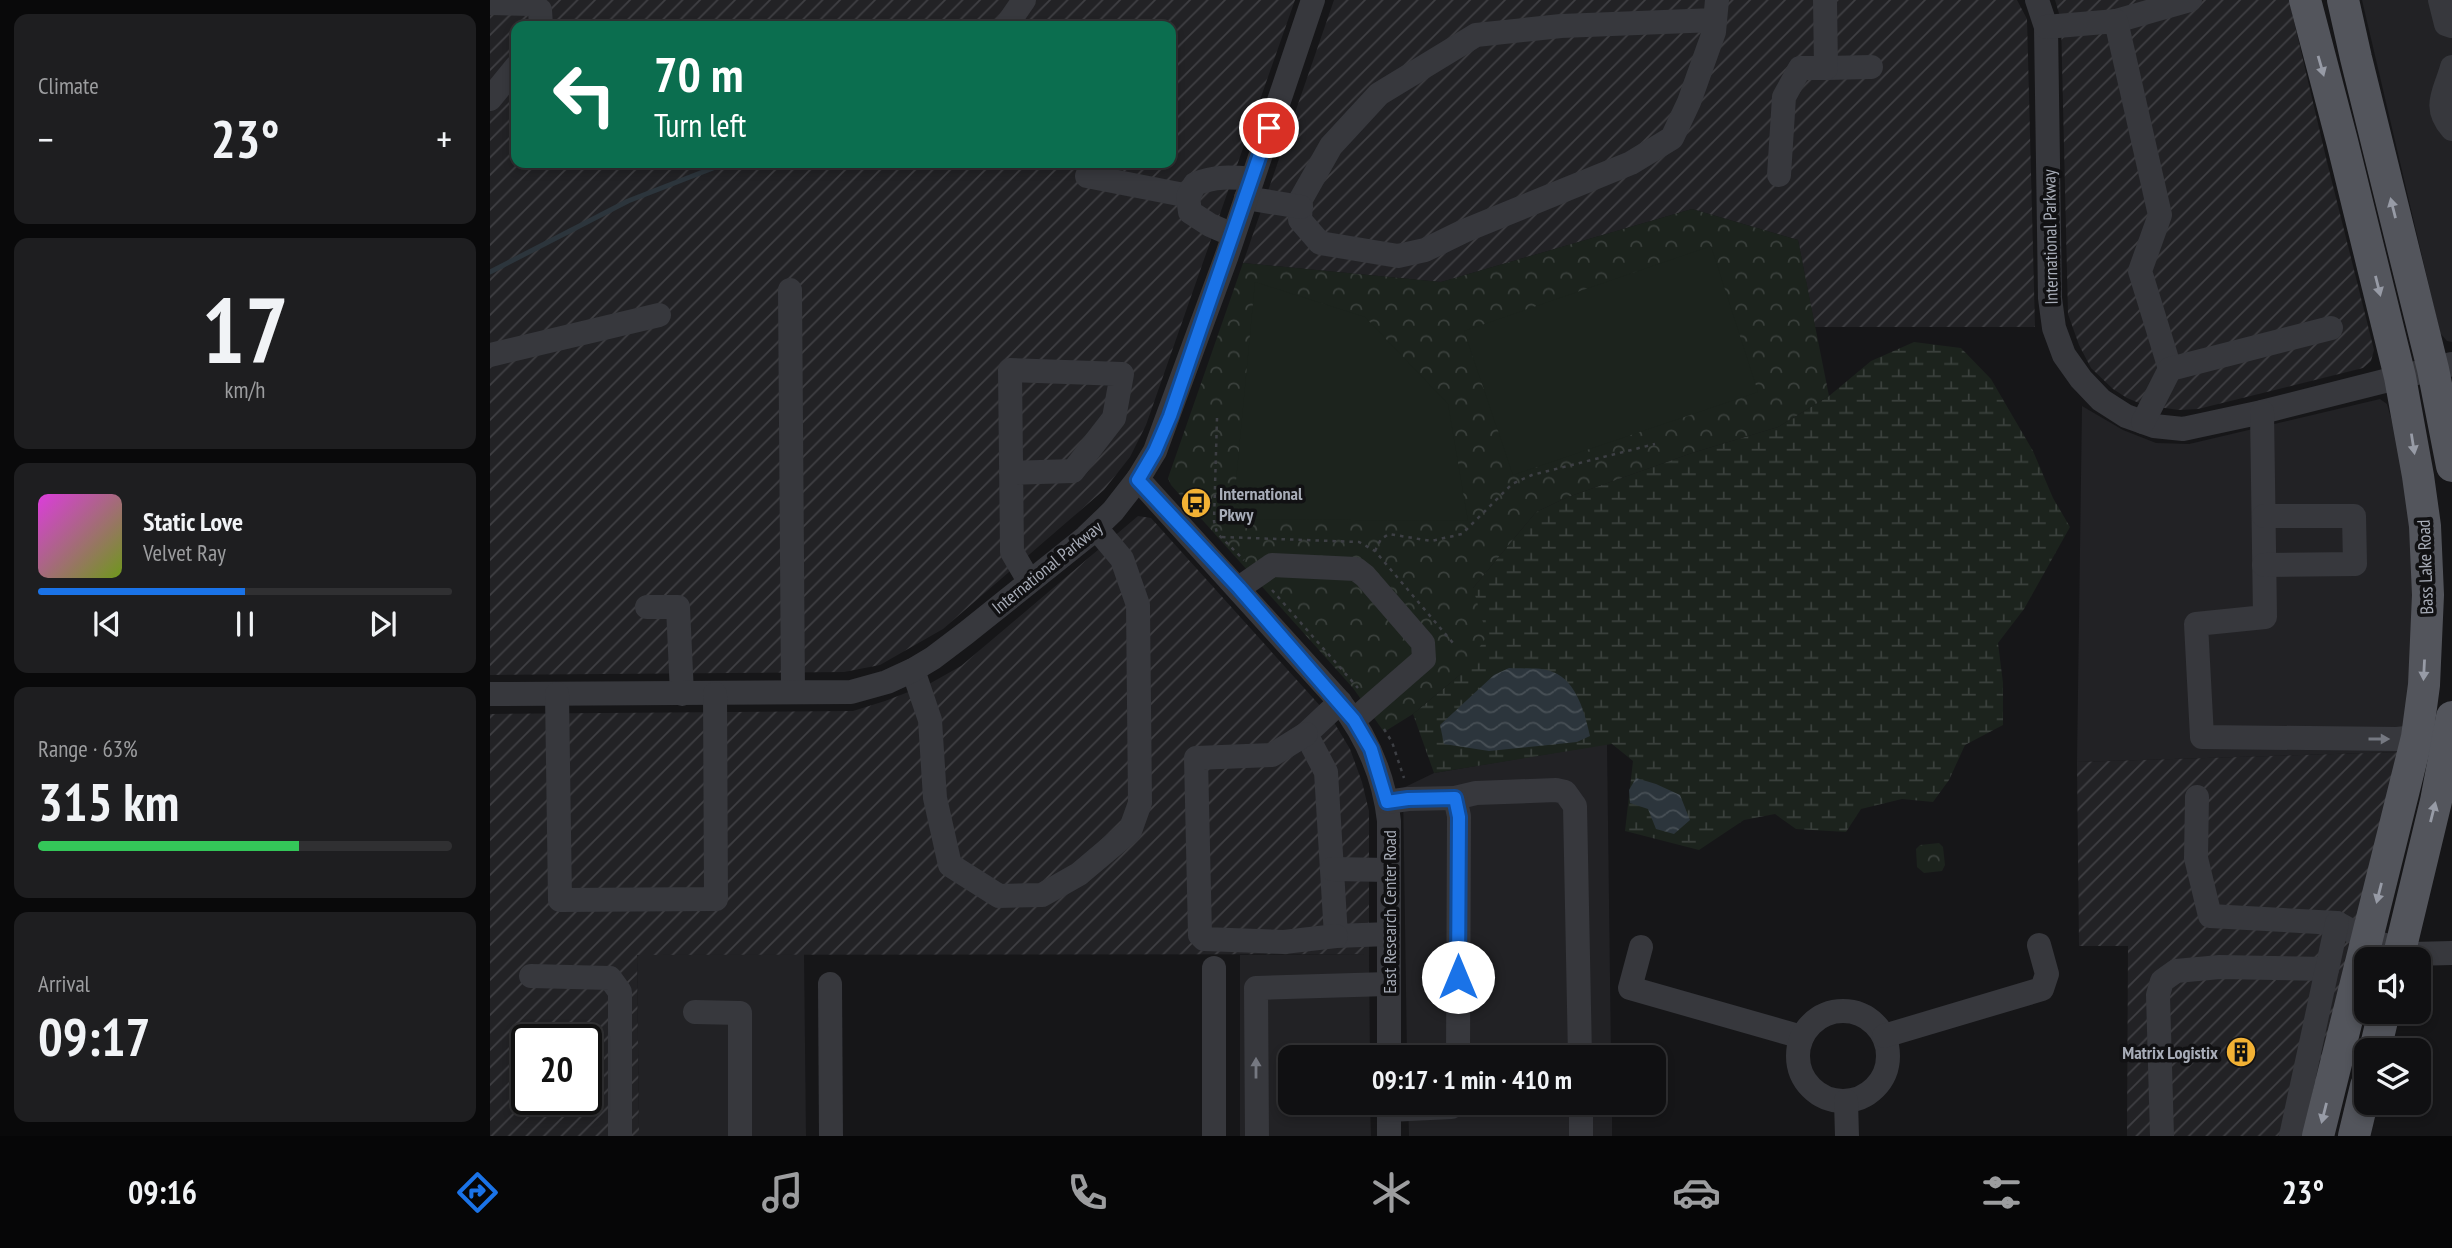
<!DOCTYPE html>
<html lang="en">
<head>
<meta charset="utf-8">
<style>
  :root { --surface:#101012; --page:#1e1e20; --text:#f1f3f6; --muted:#9c9d9f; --line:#303032; --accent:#1a73e8 }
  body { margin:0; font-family:"PT Sans Narrow",sans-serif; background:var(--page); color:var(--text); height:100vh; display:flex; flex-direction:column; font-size:26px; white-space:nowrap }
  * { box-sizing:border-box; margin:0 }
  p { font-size:23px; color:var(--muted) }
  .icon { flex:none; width:38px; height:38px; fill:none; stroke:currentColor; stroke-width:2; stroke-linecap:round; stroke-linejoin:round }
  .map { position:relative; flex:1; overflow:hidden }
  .drawer { display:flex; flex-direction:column; gap:14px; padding:14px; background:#09090a; width:490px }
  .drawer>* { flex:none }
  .top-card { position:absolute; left:21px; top:21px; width:665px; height:147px; border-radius:14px; box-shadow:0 4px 10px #0003,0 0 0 2px var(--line); background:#0b6e4f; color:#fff; overflow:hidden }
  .controls { position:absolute; left:1864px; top:947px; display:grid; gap:14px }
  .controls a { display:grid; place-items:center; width:77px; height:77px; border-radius:14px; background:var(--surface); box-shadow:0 4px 10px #0003,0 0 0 2px var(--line); font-size:35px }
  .speed { position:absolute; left:21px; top:1024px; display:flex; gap:14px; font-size:35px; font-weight:700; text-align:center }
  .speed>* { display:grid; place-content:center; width:91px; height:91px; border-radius:50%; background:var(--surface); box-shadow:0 4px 10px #0003,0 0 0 2px var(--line); line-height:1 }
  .speed .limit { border:4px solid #111; border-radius:10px; background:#fff; color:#111 }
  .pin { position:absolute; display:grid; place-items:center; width:60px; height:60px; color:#fff; margin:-30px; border:4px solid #fff; border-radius:50%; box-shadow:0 2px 7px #0007 }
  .me { position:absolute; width:77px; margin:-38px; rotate:0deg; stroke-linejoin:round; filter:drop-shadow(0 0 5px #0008) }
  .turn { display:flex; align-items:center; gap:24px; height:147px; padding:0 28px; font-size:32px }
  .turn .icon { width:91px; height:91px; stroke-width:2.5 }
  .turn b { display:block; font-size:49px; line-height:60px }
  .big { font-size:52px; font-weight:700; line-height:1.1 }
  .drawer .tile { flex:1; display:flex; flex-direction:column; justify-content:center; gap:10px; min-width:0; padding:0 24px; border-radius:14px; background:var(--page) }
  .drawer .dial { align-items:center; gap:0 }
  .dial b { font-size:91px; line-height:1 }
  .song { display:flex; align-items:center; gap:21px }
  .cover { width:84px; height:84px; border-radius:10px; background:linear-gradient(135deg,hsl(300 70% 55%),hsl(80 70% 35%)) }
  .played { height:7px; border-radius:4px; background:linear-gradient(90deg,var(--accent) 50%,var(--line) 50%) }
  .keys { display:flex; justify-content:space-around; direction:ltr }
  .heat { display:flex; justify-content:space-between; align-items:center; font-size:38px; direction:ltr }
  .charge { height:10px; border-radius:5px; background:linear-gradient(90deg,#34c759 63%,var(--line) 0) }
  .trip { position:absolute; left:788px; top:1045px; width:388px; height:70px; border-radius:14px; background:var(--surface); box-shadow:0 4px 10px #0003,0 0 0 2px var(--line); font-weight:700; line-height:70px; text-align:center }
  .tab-bar { display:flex; height:112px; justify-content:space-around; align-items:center; background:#060607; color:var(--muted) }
  .tab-bar .icon { width:49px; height:49px }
  .tab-bar .current { color:var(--accent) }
  .tab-bar b { font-size:32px; color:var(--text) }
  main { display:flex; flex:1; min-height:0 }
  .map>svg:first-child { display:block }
  .built { fill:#222225 }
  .industrial { fill:url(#industrial-furrows); fill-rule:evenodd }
  .wetland { fill:url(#wetland-marsh) }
  .park { fill:url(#park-crowns) }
  .pitch { fill:#1c231d }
  .water { fill:url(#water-waves) }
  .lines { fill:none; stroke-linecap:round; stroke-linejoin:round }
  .stream { stroke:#2c353c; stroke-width:5 }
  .path { stroke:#3d3f44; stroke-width:2.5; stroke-dasharray:3.5 5; stroke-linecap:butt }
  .minor { stroke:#37383d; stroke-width:24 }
  .major { stroke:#53555c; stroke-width:32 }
  .oneway { fill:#979ba6 }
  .oneway2 { fill:#757881 }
  .route-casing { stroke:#114b97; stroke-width:18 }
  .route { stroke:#1a73e8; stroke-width:12 }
  .labels { text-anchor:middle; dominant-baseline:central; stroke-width:7; stroke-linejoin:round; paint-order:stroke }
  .street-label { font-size:18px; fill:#a8adb8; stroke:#111113 }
  .poi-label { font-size:18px; font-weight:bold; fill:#a8adb8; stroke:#111113; text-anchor:start }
</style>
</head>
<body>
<main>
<section class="drawer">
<div class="tile"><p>Climate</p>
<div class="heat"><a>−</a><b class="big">23°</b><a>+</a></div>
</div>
<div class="tile dial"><b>17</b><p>km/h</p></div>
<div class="tile">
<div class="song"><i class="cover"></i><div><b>Static Love</b><p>Velvet Ray</p></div></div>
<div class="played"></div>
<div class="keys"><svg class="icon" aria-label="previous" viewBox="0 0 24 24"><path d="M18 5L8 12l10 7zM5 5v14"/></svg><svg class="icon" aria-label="pause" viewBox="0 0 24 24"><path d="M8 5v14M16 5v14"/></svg><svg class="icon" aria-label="next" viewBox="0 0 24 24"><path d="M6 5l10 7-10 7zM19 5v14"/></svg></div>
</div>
<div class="tile"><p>Range · 63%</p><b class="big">315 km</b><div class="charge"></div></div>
<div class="tile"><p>Arrival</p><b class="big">09:17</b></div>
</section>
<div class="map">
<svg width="1962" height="1136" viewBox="0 0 1962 1136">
  <defs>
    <pattern id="industrial-furrows" width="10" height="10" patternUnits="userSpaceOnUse" patternTransform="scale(1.75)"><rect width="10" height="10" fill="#222225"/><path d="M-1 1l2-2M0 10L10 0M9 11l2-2" fill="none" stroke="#3f3f43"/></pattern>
    <pattern id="wetland-marsh" width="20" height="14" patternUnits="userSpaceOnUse" patternTransform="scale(1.75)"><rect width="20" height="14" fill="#1c231d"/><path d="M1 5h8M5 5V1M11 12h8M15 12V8" fill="none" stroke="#3a403c"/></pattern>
    <pattern id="park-crowns" width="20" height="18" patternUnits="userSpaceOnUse" patternTransform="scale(1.75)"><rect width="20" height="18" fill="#1c231d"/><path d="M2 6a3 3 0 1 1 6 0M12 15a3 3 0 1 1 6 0" fill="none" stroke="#3a403c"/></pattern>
    <pattern id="water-waves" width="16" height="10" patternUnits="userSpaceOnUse" patternTransform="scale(1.75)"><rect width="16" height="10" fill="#2c353c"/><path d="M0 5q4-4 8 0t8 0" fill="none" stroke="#485056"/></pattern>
  </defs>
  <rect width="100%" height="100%" fill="#161618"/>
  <g class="built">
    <polygon points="1872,0 1962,0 1962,342 1957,341 1950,333"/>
    <polygon points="1890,399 1897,404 1911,453 1927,570 1925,679 1912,752 1587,762 1592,406 1633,430 1666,443 1699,444"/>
    <polygon points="1117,744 1121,1057 917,1057 913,788 944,773"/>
    <polygon points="314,954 316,1136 149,1136 147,955"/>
    <polygon points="879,954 880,1057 800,1057 800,1102 880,1103 881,1136 750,1136 750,955"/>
    <polygon points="918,1103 1122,1103 1122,1136 919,1136"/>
  </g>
  <g class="industrial">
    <path d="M0,0h805l-149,425 -16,32 -26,33 -161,139 -63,36 -36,7 -354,3zM26,26h655v137h-655z"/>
    <polygon points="844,0 1527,0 1537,19 1545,327 1325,327 1308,240 1202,209 951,282 753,263"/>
    <polygon points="1565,0 1799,0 1837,162 1884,350 1881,361 1873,368 1708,409 1689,410 1654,405 1637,398 1623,389 1601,368 1589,345 1578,314 1571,20"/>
    <path d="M648,516l13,2 181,201 18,30 12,33 7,29v143l-732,1 2,181h-149v-422l363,-3 32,-10 44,-17 32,-18zM37,1040h59v59h-59z"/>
    <polygon points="1912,752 1817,1136 1637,1136 1638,946 1589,946 1587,762"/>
  </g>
  <polygon class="wetland" points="1424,342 1471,348 1501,379 1543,451 1563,498 1580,527 1534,609 1508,643 1513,683 1513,725 1475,745 1459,780 1443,802 1412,799 1371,809 1356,832 1306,829 1285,814 1254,820 1209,850 1135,831 1143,761 1122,744 944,773 923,714 972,673 983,588 1046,512 1078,497 1202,453 1288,427 1339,396 1381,361"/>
  <g class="park">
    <polygon points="1202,209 1308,240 1339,396 1288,427 1202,453 1078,497 1046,512 983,588 997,636 972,673 923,714 894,732 863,688 681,485 678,478 753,263 951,282"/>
    <polygon points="1449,843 1453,847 1455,865 1452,871 1434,873 1427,867 1426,849 1430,845"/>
  </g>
  <g class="pitch">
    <polygon points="1221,246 1268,392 1023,475 974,331"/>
    <polygon points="765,282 875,317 958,404 978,521 763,519 744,502"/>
  </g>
  <g class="water">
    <path d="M1019,668c14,1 32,-1 44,4 24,9 32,42 37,64l-13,6 -88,9 -45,-7 -4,-19 54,-50z"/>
    <polygon points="1146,778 1166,784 1190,795 1200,820 1184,834 1166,829 1158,809 1140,803 1139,790"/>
  </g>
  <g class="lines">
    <polyline class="stream" points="0,272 138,201 236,163"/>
    <g class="path">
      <polyline points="727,418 724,521 727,533 754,560"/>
      <polyline points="732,537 869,542 885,551 963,643"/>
      <polyline points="885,551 891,539 899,534 941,541 972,534 1022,484 1042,475 1165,444"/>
      <polyline points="782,590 868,688"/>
      <polyline points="894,729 902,742 914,778"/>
    </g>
    <g class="minor">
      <polyline points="1547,0 1556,27 1560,298 1564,328 1574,355 1591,379 1611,400 1636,416 1664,426 1693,429 1772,412 1962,364"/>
      <polyline points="1950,0 1956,24 1962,26"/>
      <polyline points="0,3 42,4 50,10 51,26"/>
      <polyline points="1225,20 1071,26 986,35 889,94 841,146 811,199 810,220 830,243 908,256 935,250 974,231 1141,163 1182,138 1199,102 1224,32 1227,0"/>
      <polyline points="1626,21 1700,0"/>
      <polyline points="516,26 534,0"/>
      <polyline points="1556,27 1626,21 1670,215 1650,271 1680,369"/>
      <path d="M1962,67c-7,26 -20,39 0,62"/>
      <polyline points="1336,68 1381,67"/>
      <polyline points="0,99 26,67"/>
      <polyline points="1289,175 1294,97 1310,68 1336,68 1335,0"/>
      <polyline points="597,176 699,196"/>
      <polyline points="756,198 811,207"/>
      <path d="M743,235l-23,-10 -20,-13 -2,-15 7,-13c20,-8 36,-7 57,-5"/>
      <polyline points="300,290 303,692"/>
      <polyline points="0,355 169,315"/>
      <polyline points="1772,412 1775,617 1706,624 1712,737 1907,739 1944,735"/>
      <polyline points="1653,422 1680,369 1841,328"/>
      <polyline points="521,473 583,471 624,418 632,374 520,370 522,552 539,581"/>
      <path d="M648,479l202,223c28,36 44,74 49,119v236"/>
      <polyline points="1774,516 1864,516 1865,564 1774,565"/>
      <polyline points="749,588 782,565 866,569 875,576 933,643 934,659 864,720"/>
      <polyline points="157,607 188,607 192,694"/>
      <polyline points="423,670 440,720 445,798 460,865 509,896 552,895 589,874 640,831 650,803 648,605 632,559 606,528"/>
      <polyline points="0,694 361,692 397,682 423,670 443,658 476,633 596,537 623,511 648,479 665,451 737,255 823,0"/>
      <polyline points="67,694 70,900 226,899 225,694"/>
      <polyline points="850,702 816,734 836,772 846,936 899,934"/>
      <polyline points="816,734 782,755 706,758 710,935 714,939 794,942 846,936"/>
      <polyline points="1707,797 1706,858 1720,916 1847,923 1876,939 1922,954 1962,953"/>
      <polyline points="965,798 986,793 1066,790 1075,792 1085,806 1090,1057"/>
      <polyline points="897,802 918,799 965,798 969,816 968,1057"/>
      <polyline points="842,869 899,870"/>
      <polyline points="1151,947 1140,988 1312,1037"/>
      <polyline points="41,976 120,978 130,992 130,1136"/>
      <polyline points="340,984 341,1136"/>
      <circle cx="1353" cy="1056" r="45"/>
      <polyline points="205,1012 250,1013 250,1136"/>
      <polyline points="1394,1036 1552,989 1557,974 1549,945"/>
      <polyline points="1356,1101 1357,1136"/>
      <polyline points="899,1102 899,1136"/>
      <polyline points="1091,1102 1091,1136"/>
      <polyline points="899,1110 961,1107 963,1102"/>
      <polyline points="724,1136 724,968"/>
      <polyline points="767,1136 766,988 898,984"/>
      <polyline points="1672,1136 1668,995 1672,981 1686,971 1730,967 1837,969"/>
      <polyline points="1801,1136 1847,923"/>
    </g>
    <g class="major">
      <polyline points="1815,0 1852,141 1910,377 1928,476 1935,526 1938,595 1934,685 1927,737 1828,1136"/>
      <polyline points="1853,0 1866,58 1943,369 1962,466"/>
      <polyline points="1908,959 1946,801 1962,717"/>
      <polyline points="1885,1050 1894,1012"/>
      <polyline points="1864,1136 1876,1086"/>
    </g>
  </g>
  <defs><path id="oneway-solid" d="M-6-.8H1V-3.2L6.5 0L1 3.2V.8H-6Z" transform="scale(1.75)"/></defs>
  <g class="oneway">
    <use href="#oneway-solid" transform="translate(1831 66) rotate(74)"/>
    <use href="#oneway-solid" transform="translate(1903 208) rotate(-104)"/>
    <use href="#oneway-solid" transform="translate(1888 286) rotate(76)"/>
    <use href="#oneway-solid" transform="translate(1923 444) rotate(81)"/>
    <use href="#oneway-solid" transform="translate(1934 670) rotate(93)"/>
    <use href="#oneway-solid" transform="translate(1943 812) rotate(-76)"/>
    <use href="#oneway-solid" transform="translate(1889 893) rotate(104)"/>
    <use href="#oneway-solid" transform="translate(1834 1113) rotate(104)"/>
  </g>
  <g class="oneway2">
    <use href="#oneway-solid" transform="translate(1889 739)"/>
    <use href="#oneway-solid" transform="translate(766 1068) rotate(-90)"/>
  </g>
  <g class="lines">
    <g class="route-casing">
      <polyline id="route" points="779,128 680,416 665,451 648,480 749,588 864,720 881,749 897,802 918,799 965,798 969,817 968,977"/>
    </g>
    <use href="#route" class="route"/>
  </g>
  <defs>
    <g id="bus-disc" transform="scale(1.575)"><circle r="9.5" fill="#f2b134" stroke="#111113"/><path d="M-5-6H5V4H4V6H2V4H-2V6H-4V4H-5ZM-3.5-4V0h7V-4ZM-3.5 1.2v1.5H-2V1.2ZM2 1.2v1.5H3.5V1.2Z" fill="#111"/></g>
    <g id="building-disc" transform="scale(1.575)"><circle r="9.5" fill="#f2b134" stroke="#111113"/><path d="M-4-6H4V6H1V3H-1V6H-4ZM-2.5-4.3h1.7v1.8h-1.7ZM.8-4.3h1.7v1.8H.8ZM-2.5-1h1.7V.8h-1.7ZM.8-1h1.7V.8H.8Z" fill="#111"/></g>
  </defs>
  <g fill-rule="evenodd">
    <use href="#bus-disc" x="706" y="503"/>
    <use href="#building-disc" x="1751" y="1052"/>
  </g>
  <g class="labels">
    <g class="street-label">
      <text transform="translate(1560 237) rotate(-91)">International Parkway</text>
      <text transform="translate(557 567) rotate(-39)">International Parkway</text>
      <text transform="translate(1935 567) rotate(-92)">Bass Lake Road</text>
      <text transform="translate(899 912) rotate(-90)">East Research Center Road</text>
    </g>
    <g class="poi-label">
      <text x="729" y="493">International<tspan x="729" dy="21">Pkwy</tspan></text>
      <text x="1728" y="1052" text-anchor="end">Matrix Logistix</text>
    </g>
  </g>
</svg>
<div class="controls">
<a><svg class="icon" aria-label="sound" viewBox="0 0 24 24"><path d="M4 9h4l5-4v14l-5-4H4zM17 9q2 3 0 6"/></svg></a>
<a><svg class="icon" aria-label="layers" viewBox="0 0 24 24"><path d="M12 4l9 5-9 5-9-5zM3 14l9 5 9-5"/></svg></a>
</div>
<div class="speed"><div class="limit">20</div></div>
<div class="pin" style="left:779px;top:128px;background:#d93025"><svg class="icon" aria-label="arrive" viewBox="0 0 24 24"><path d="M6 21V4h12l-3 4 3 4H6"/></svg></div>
<svg class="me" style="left:968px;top:977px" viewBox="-20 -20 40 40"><circle r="19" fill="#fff"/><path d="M0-13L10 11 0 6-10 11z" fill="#1a73e8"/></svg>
<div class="trip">09:17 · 1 min · 410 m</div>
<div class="top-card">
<div class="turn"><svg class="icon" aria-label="left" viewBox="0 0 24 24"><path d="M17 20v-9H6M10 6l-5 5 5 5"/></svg><div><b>70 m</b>Turn left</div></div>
</div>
</div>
</main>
<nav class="tab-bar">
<b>09:16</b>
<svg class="icon current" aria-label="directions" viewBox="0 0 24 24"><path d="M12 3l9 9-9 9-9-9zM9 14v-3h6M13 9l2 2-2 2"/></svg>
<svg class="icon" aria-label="music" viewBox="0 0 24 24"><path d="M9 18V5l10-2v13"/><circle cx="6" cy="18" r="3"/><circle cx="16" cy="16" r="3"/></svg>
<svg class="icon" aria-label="phone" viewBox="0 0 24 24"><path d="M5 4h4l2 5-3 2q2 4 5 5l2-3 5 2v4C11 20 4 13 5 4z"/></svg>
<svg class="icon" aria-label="climate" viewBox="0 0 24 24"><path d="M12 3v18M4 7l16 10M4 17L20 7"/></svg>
<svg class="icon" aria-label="car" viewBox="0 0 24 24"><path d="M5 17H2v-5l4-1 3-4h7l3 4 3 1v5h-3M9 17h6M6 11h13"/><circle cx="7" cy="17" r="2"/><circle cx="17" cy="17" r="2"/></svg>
<svg class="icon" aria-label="filters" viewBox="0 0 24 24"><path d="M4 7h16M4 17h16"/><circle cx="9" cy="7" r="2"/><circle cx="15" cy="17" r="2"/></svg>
<b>23°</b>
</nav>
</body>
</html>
